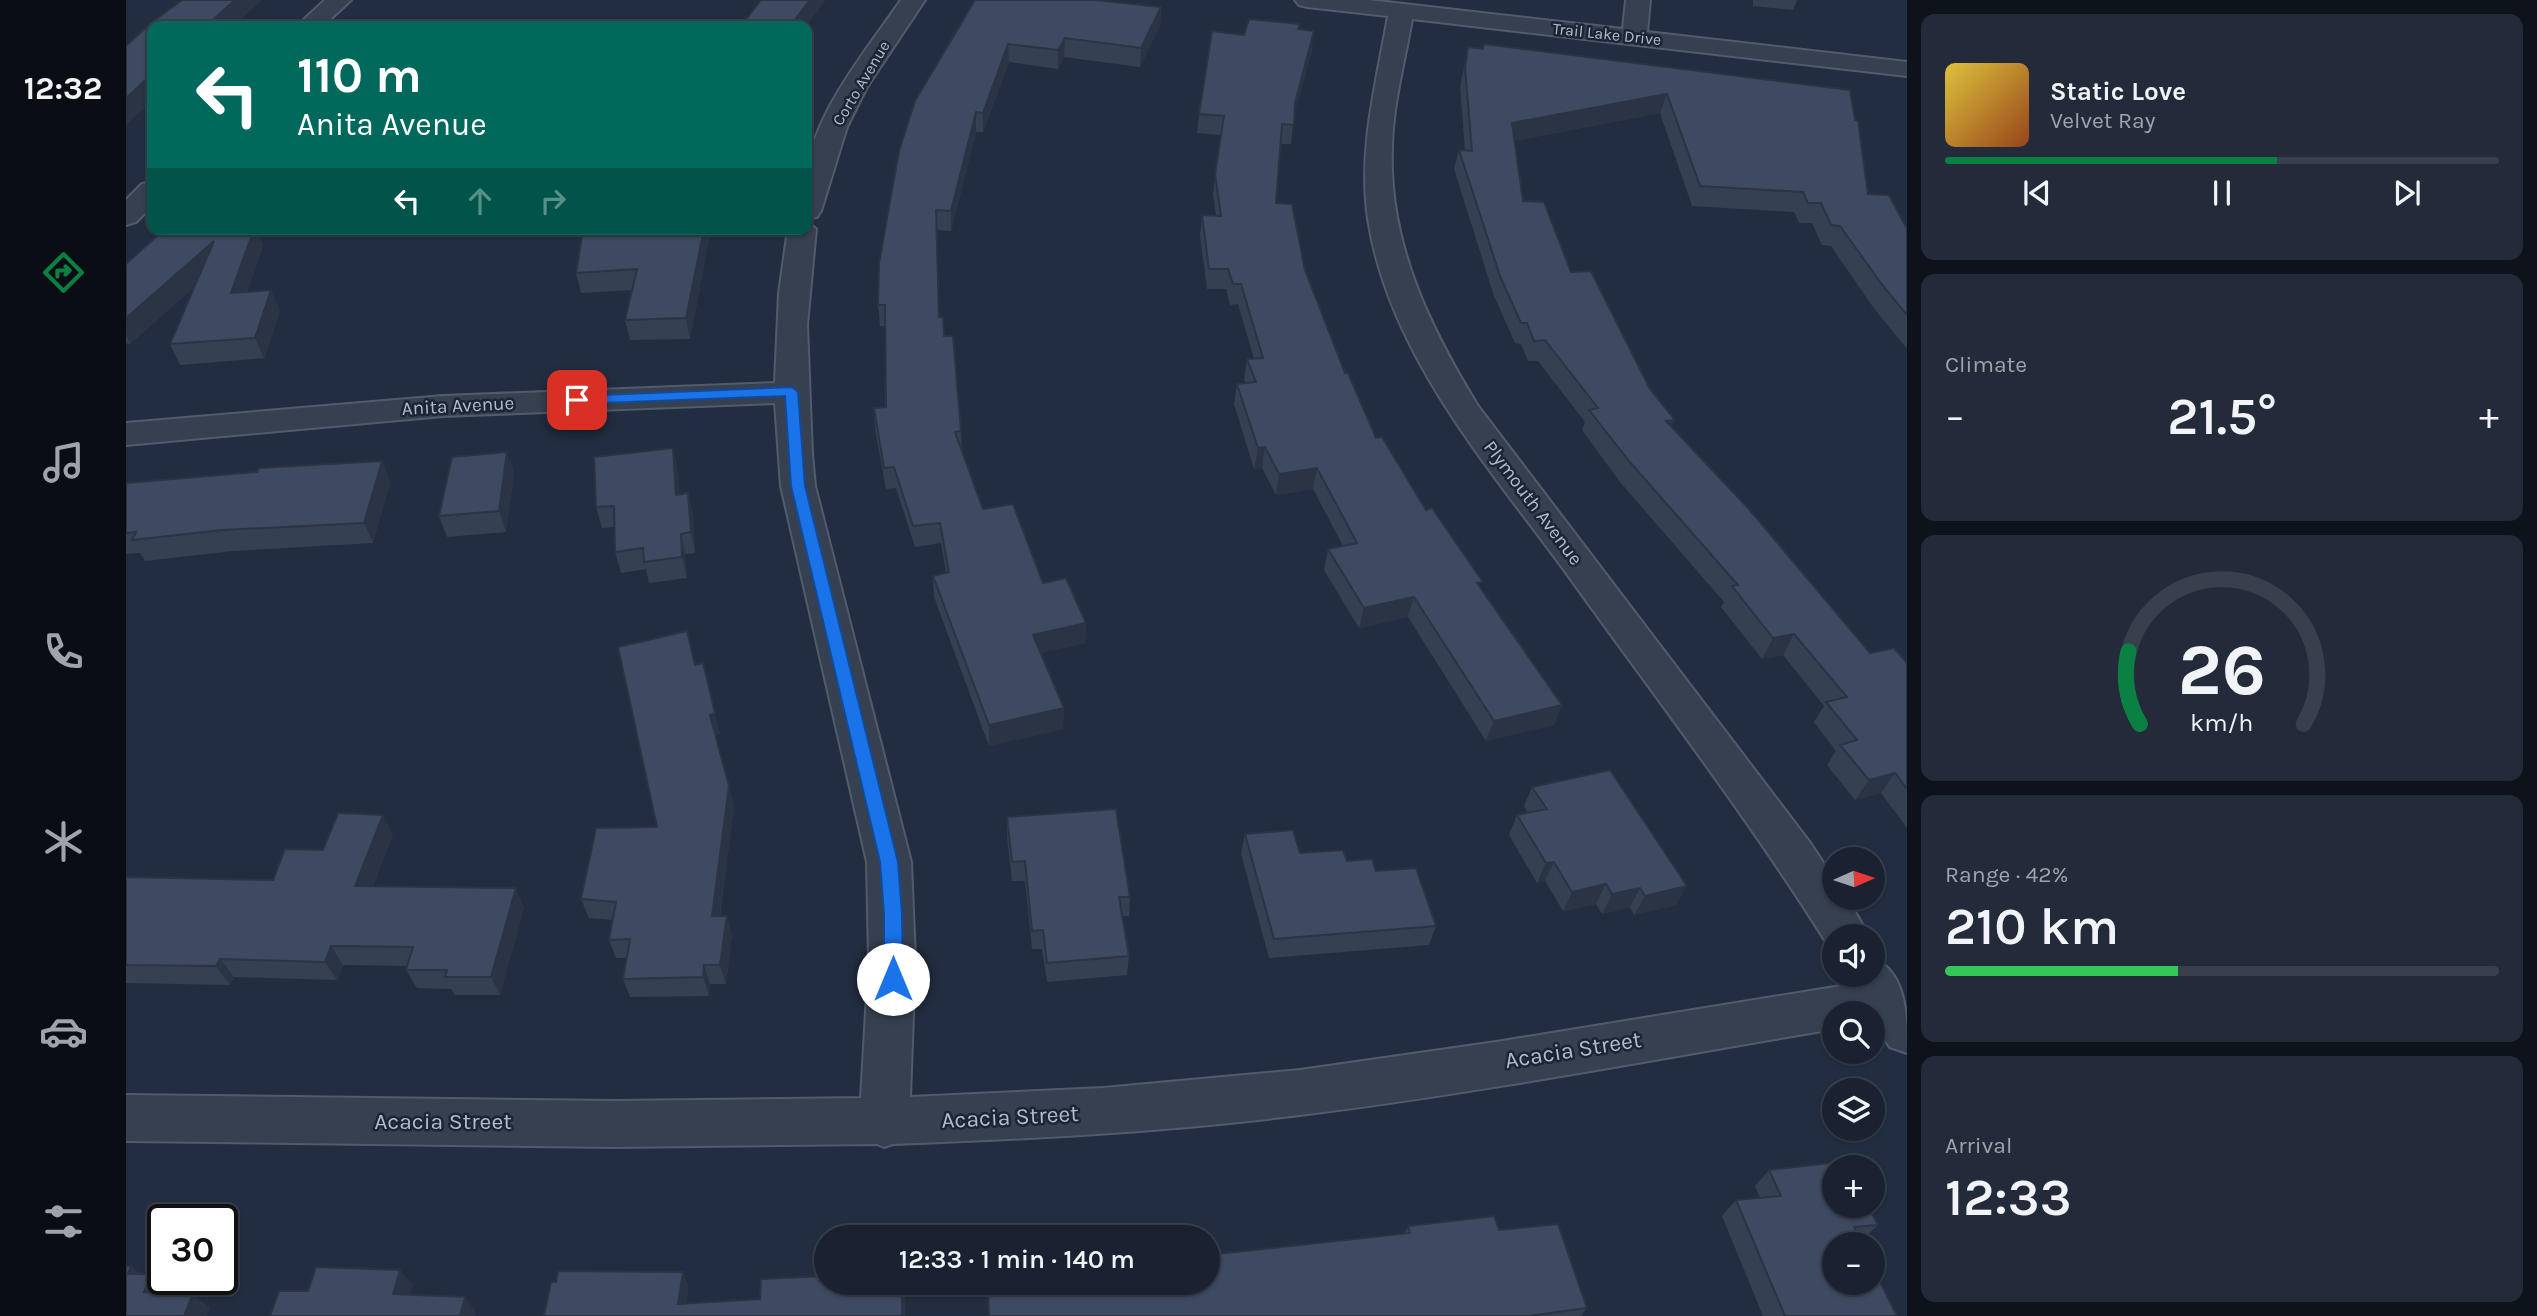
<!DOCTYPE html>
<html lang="en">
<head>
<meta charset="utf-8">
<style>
  :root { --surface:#1a2231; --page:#232a39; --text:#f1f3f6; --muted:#9fa4ab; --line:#383f4d; --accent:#0b8043 }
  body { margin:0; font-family:Karla,sans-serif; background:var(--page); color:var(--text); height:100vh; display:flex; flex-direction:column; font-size:26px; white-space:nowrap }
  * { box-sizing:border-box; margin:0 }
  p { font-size:23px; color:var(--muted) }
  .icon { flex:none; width:38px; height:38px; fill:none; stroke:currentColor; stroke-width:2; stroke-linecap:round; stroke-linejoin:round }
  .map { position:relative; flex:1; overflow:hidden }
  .details { display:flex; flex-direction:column; gap:14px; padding:14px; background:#0e131b; width:630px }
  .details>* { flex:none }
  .top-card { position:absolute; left:21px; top:21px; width:665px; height:214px; border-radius:14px; box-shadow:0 2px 5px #0004,0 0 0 2px var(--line); background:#00695c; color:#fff; overflow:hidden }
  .needle { width:46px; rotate:87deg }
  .tools { position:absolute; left:1696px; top:847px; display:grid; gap:14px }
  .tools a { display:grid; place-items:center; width:63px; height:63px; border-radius:50%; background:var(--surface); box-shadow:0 2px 5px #0004,0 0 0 2px var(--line); font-size:35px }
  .speed { position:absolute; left:21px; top:1204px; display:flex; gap:14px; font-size:35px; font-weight:700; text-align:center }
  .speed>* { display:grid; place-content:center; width:91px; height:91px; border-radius:50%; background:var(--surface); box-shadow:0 2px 5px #0004,0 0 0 2px var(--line); line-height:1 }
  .speed .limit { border:4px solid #111; border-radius:10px; background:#fff; color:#111 }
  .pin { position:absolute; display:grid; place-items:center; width:60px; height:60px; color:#fff; margin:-30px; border-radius:14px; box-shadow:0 4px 10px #0006 }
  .me { position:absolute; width:77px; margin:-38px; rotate:0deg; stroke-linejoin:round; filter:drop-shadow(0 0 5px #0008) }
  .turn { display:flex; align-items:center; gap:24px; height:147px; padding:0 35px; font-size:32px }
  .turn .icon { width:91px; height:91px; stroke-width:2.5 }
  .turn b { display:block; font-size:49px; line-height:60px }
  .lanes { display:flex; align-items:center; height:66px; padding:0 35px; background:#0003; justify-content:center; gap:35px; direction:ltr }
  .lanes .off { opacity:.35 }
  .big { font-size:52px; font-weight:600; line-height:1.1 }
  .details .card { flex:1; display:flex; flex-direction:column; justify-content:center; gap:10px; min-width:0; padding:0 24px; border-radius:14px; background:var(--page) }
  .details .dial { align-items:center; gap:0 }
  .dial svg { height:182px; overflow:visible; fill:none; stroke:var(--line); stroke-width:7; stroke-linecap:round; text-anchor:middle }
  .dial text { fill:var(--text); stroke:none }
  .song { display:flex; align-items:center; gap:21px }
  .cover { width:84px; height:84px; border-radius:10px; background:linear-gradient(135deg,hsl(50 70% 55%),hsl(20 70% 35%)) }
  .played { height:7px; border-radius:4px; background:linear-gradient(90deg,var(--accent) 60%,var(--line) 60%) }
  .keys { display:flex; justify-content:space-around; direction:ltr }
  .heat { display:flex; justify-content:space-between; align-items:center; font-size:38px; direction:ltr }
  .charge { height:10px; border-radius:5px; background:linear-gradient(90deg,#34c759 42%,var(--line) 0) }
  .trip { position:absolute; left:688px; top:1225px; width:406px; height:70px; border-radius:35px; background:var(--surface); box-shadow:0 2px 5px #0004,0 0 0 2px var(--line); font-weight:600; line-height:70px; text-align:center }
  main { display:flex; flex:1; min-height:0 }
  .dock { display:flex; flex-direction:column; width:126px; justify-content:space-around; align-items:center; background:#0a0e14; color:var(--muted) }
  .dock .icon { width:49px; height:49px }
  .dock .on { color:var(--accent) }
  .dock b { font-size:32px; color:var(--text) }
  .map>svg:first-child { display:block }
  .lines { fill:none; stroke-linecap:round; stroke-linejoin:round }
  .minor-casing { stroke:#525b6b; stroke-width:4 }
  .minor { fill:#374050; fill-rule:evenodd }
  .wall { fill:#354053 }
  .shaded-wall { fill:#2b3444 }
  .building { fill:#3e4a61; stroke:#2b3444; stroke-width:2 }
  .route { fill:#1a73e8; stroke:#114b97; stroke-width:2 }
  .labels { text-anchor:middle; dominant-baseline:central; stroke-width:5; stroke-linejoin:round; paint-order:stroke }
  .far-street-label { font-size:16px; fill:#b3bbcb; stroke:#1c2535 }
  .street-label { font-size:19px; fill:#b3bbcb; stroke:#1c2535 }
  .near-street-label { font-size:23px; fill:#b3bbcb; stroke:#1c2535 }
</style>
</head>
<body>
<main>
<nav class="dock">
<b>12:32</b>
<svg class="icon on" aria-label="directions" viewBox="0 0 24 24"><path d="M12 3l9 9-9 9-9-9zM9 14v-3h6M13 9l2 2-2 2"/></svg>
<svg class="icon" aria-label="music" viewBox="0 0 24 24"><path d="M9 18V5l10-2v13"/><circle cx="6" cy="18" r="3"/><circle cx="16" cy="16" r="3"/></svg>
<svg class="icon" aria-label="phone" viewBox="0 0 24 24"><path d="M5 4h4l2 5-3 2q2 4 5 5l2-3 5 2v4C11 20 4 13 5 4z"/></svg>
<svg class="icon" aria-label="climate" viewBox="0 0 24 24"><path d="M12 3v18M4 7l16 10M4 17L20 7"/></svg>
<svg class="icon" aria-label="car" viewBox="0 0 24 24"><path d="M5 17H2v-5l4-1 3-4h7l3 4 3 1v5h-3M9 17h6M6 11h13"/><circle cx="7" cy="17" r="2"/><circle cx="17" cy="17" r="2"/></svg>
<svg class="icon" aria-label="filters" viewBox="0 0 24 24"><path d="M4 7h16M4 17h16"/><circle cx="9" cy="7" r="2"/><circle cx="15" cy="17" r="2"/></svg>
</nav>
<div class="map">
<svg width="1781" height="1316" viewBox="0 0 1781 1316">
  <rect width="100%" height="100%" fill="#222d41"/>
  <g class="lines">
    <g class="minor-casing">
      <g id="minor">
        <polygon points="199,0 225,0 197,26 171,26"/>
        <path d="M775,0h24l-58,87 -20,40 -26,84 -4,6 -10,2c0,-15 -2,-33 0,-49 8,-59 61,-122 94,-170z"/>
        <path d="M1169,0h74l254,29 3,-29h24l-3,32 260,30v14l-495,-57c-7,42 -19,84 -20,127 -4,96 37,180 86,260l333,438 23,35v19h13l22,38h-35v15l-3,-1c-81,-130 -175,-252 -264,-376 -78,-107 -178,-219 -199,-355 -10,-70 8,-134 20,-203l-81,-9 -8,-2z"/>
        <polygon points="26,182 26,206 10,222 0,225 0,200 16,184"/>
        <path d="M681,222l9,7 -9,96 5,129 3,32 96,376 4,98 -5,137 193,-9 197,-18 196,-28 357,-58 -1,-9h20l1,-17c34,15 34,57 34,95l-17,-6 -18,-25v-9h-38v16c-178,30 -355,64 -534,86 -135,17 -271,24 -407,29l-9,3 -7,-3 -262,3 -489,-6v-46l489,6 246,-3 8,-138 -2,-98 -86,-376 -6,-83 -332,13 -317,29v-22l317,-27 332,-13 4,-90 9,-64h19z"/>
      </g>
    </g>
    <use href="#minor" class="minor"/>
  </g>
  <g class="wall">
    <polygon points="849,0 1035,7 1034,26 1014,67 938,57 932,69 883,62 857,132 850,132 825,231 811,230 813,317 818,336 835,431 836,452 857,509 917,583 960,623 959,643 914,653 938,708 937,729 863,746 808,597 807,576 820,573 815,543 789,547 770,488 760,489 749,429 748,408 760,407 760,326 754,326 752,305"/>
    <polygon points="1627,0 1671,0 1667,10 1627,6"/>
    <polygon points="1173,29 1186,50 1168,114 1165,144 1154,144 1150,203 1179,270 1219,373 1250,438 1436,705 1428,725 1360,741 1282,617 1233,628 1198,570 1202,549 1217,546 1187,489 1150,495 1136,468 1128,469 1108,404 1111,384 1120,383 1118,380 1121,359 1128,359 1112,304 1104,305 1100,289 1081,289 1074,235 1076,215 1090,215 1087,194 1095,135 1071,133 1073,114 1118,35"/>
    <polygon points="1342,47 1724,90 1742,194 1781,229 1781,349 1747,307 1705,246 1696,245 1686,223 1673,223 1668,212 1566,206 1534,113 1388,141 1397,201 1524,389 1546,427 1744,653 1781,663 1781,828 1755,793 1729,800 1701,765 1710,751 1688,722 1698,706 1657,655 1636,659 1595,607 1598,602 1494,482 1456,430 1459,422 1412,361 1402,361 1395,344 1389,343 1368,296 1328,169 1333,150 1339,150 1334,87"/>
    <polygon points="39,229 200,229 196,235 132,229 131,230 137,246 121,292 145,290 154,311 138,358 54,365 44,344 69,286 4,344 0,343 0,264"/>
    <polygon points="585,229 564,339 504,340 499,320 506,290 455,293 450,273"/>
    <polygon points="381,452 388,473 380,532 321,537 313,516"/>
    <polygon points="256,461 264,482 247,543 107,551 19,561 14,553 0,554 0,483"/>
    <polygon points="552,469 553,494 562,493 567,514 569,553 559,554 561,578 523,583 520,569 495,573 489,552 489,527 476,528 470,507"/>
    <polygon points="569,665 594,734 589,735 608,806 594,916 606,935 600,984 584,984 583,996 504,997 497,979 501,958 490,958 483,940 487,920 463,918 455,899 531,827"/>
    <polygon points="1406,787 1550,905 1508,915 1504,907 1476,914 1470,904 1437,911 1419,881 1411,883 1383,835 1391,815 1402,813 1398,806"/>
    <polygon points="881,817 1004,897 1003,916 996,916 1003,956 1001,975 921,982 916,949 906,949 899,881 886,881 881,837"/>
    <polygon points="267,834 247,886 398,907 374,995 329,995 325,989 291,988 280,970 281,966 217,965 211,980 108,977 104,985 0,983 0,877 147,880 197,850"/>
    <polygon points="1119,834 1174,853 1221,861 1250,871 1310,926 1303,945 1143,958 1115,854"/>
    <polygon points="1643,1170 1752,1225 1735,1241 1771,1316 1637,1316 1596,1216 1610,1200 1634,1198 1629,1186"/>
    <polygon points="1282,1226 1373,1230 1461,1308 1455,1316 863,1316 876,1290 1278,1234"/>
  </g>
  <g class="shaded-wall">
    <polygon points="109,0 136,0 108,26 80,26"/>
    <polygon points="684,0 700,0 680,26 664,26"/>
    <polygon points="1035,7 1034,26 1014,67 1015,48"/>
    <polygon points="1188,31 1186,50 1166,123 1169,103"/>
    <polygon points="939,38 938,57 932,69 932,50"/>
    <polygon points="882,44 883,62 857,132 857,113"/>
    <polygon points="26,74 26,101 0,125 0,98"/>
    <polygon points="1541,94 1534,113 1381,142 1386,123"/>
    <polygon points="850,112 850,132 825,231 825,211"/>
    <polygon points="116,229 132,229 131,230 137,246 114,313 105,293"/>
    <polygon points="193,229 200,229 196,235"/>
    <polygon points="578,229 585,229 564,339 560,318"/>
    <polygon points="88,241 97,261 4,344 0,335 0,318"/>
    <polygon points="145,290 154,311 138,358 129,338"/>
    <polygon points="1549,420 1540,440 1540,421"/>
    <polygon points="1139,447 1136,468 1128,469 1132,448"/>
    <polygon points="547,448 552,469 555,515 550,495"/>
    <polygon points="381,452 388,473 380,532 373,511"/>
    <polygon points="256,461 264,482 247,543 238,523"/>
    <polygon points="1191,468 1187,489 1150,495 1153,474"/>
    <polygon points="562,493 567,514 569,553 565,532"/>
    <polygon points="555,534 559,554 561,578 556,557"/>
    <polygon points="1288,597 1282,617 1233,628 1238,608"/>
    <polygon points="960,623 959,643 906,655 907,635"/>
    <polygon points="1668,634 1657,655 1636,659 1647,638"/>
    <polygon points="1436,705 1428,725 1360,741 1368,721"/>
    <polygon points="938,708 937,729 863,746 863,725"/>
    <polygon points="589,713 594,734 589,735 584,715"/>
    <polygon points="1769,773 1755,793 1729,800 1743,780"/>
    <polygon points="603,786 608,806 591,935 586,916"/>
    <polygon points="257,815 267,834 240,905 229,886"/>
    <polygon points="1428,862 1419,881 1411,883 1420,863"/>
    <polygon points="1480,884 1470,904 1437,911 1446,892"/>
    <polygon points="1561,886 1550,905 1508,915 1519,896"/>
    <polygon points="390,888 398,907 374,995 365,977"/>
    <polygon points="1514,888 1504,907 1476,914 1486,894"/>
    <polygon points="601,916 606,935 600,984 594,965"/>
    <polygon points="205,946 217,965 211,980 199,962"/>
    <polygon points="94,959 108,977 104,985 90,966"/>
    <polygon points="578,965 584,984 583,996 577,977"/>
    <polygon points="5,1266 23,1281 26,1274 43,1289 36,1307 18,1292 2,1274"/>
    <polygon points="274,1270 287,1285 280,1309 267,1294"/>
    <polygon points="557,1272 563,1287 559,1316 552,1304"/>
    <polygon points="776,1283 779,1296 779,1316 776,1316"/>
    <polygon points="67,1294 84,1308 81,1316 58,1316"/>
    <polygon points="339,1297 350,1312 349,1316 334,1316"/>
  </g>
  <g class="building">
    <polygon points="56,0 109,0 80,26 26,26 26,74 0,98 0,46 25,23"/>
    <polygon points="635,0 684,0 664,26 615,26"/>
    <polygon points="849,0 969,0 1035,7 1015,48 939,38 932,50 882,44 857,113 850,112 825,211 810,210 813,317 817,317 818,336 827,336 835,431 829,432 857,509 887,504 917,583 940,578 960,623 907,635 938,708 863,725 807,576 823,572 814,523 787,526 768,467 758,468 748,408 760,407 759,305 752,305 753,263 773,151 789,101"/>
    <polygon points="1123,19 1174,24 1172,29 1188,31 1169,103 1168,125 1156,124 1150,203 1166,204 1179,270 1219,373 1222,373 1250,438 1256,437 1300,510 1306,508 1357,582 1351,583 1436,705 1368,721 1288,597 1238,608 1202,549 1231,543 1191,468 1153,474 1139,447 1132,448 1111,384 1130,382 1121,359 1137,358 1115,284 1107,284 1102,269 1083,269 1076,215 1095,216 1089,174 1098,116 1073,114 1086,31 1118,35"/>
    <polygon points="1358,44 1724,90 1729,120 1732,121 1742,194 1763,195 1781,229 1781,315 1757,286 1714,226 1705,225 1695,203 1682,203 1677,192 1574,186 1541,94 1386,123 1397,201 1418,202 1445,272 1465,271 1524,389 1549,420 1540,421 1622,508 1744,653 1768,648 1781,663 1781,789 1769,773 1743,780 1714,745 1731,740 1700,702 1721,697 1668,634 1647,638 1606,586 1612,585 1503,461 1463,410 1472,408 1419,340 1408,341 1401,323 1395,323 1374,276 1333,150 1346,151 1339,68 1342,47 1357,49"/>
    <polygon points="39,229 128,229 105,293 145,290 129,338 44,344 88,241 0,318 0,264"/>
    <polygon points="479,229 578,229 560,318 499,320 511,269 450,273 457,230"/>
    <polygon points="547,448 550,495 562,493 565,532 555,534 556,557 518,562 517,548 489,552 488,506 470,507 468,457"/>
    <polygon points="381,452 373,511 313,516 326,457"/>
    <polygon points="256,461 238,523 96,530 6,540 10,532 0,533 0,483 131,472 133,468"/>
    <polygon points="561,631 569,665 577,663 589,713 584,715 603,786 586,916 601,916 594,965 578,965 577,977 497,979 504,939 483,940 490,902 455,899 470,828 531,827 492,647"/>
    <polygon points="1484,770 1561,886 1519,896 1514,888 1486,894 1480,884 1446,892 1428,862 1420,863 1391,815 1421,809 1406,787"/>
    <polygon points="990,809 1004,897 993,897 1003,956 921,963 917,930 906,931 899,861 886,862 881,817"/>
    <polygon points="212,813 257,815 229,886 390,888 365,977 319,977 321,970 280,970 287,947 205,946 199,962 94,959 90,966 0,965 0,877 147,880 159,849 197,850"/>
    <polygon points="1167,830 1174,853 1217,850 1221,861 1246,859 1250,871 1290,868 1310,926 1148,939 1119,834"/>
    <polygon points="1721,1161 1724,1167 1708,1167 1708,1206 1742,1206 1752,1225 1728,1227 1736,1244 1708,1244 1708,1283 1746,1283 1746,1266 1771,1316 1659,1316 1610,1200 1655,1196 1643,1170"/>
    <polygon points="1368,1216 1373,1230 1432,1224 1461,1308 1403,1316 863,1316 862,1291 877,1290 876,1283 1082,1283 1082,1255 1284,1233 1282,1226"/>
    <polygon points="0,1266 5,1266 2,1274 26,1274 18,1292 67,1294 58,1316 0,1316"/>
    <polygon points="190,1267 274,1270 267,1294 339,1297 334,1316 144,1316 153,1291 182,1291"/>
    <polygon points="432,1271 557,1272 552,1304 634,1299 635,1279 700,1276 700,1283 702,1283 702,1285 736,1283 776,1283 776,1316 418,1316 425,1282 430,1282"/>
  </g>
  <polygon class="route" points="666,387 672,392 679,486 772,862 776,914 777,979 774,985 767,987 760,985 758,979 758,914 754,862 665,486 659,396 451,404 444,400 451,396"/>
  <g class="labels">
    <g class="far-street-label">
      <text transform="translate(1481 34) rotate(6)">Trail Lake Drive</text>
      <text transform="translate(735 83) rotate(-59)">Corto Avenue</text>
    </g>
    <g class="street-label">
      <text transform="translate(332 406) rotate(-3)">Anita Avenue</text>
      <text transform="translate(1407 503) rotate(53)">Plymouth Avenue</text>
    </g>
    <g class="near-street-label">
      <text transform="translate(1447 1050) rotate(-9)">Acacia Street</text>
      <text transform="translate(884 1117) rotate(-3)">Acacia Street</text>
      <text x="317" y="1121">Acacia Street</text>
    </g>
  </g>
</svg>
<div class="tools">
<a><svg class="needle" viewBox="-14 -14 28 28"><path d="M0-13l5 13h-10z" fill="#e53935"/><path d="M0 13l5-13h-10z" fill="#9fa4ab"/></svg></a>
<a><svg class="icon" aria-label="sound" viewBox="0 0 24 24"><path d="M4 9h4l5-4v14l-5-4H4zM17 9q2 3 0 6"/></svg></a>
<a><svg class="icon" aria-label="search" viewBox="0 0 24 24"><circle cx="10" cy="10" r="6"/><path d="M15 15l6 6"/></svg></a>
<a><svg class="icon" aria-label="layers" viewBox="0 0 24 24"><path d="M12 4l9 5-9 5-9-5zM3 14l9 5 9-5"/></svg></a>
<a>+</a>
<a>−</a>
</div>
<div class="speed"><div class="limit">30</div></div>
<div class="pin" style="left:451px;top:400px;background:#d93025"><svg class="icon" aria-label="arrive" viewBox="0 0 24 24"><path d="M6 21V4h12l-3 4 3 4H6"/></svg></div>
<svg class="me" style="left:767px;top:979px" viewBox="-20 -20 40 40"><circle r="19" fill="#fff"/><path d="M0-13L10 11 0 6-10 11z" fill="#1a73e8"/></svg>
<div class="trip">12:33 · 1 min · 140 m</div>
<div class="top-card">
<div class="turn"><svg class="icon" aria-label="left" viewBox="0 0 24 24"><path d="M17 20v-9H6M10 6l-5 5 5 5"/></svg><div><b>110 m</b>Anita Avenue</div></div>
<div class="lanes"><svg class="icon" aria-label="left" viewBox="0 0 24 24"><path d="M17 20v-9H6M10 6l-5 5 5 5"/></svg><svg class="icon off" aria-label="ahead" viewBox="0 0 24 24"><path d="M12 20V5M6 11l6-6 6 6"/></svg><svg class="icon off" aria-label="right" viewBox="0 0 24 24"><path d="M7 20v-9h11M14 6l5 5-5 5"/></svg></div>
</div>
</div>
<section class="details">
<div class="card">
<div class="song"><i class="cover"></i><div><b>Static Love</b><p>Velvet Ray</p></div></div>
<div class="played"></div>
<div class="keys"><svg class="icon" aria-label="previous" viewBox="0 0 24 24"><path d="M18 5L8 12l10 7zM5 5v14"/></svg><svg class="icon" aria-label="pause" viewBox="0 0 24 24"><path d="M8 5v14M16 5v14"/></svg><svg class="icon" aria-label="next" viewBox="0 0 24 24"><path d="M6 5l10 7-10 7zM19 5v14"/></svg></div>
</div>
<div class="card"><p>Climate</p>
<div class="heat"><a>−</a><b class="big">21.5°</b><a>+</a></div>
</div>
<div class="card dial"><svg viewBox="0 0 100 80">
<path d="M14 69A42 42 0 1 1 86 69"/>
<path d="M14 69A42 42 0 0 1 9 37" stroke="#0b8043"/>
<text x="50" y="56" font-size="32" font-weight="700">26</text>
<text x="50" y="72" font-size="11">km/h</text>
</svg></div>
<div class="card"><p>Range · 42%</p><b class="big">210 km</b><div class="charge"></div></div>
<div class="card"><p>Arrival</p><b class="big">12:33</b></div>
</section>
</main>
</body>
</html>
